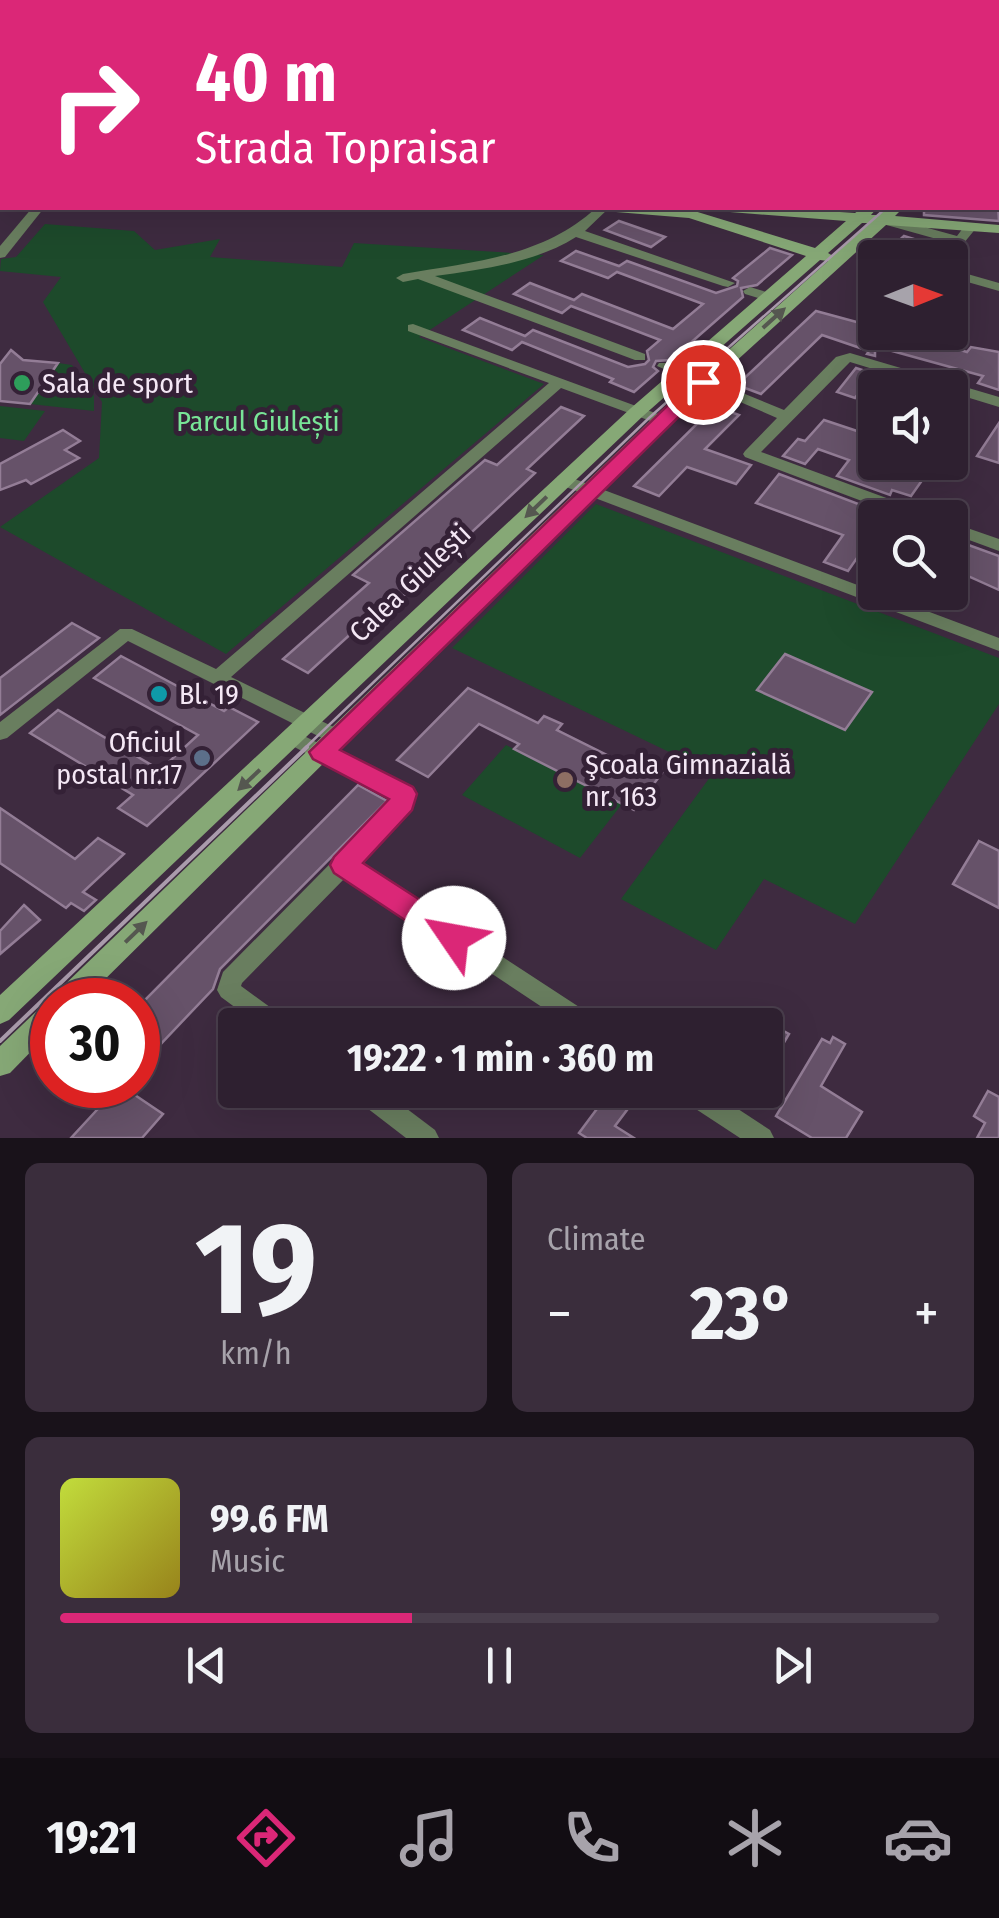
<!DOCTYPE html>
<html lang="en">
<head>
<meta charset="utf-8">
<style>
  :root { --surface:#2e2030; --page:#3a2d3c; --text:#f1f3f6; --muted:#a7a3ab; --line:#493e4c; --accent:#db2777 }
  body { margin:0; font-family:"Fira Sans Condensed",sans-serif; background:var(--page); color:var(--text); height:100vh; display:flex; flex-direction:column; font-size:38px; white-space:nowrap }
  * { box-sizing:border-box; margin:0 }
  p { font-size:32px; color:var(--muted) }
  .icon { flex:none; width:55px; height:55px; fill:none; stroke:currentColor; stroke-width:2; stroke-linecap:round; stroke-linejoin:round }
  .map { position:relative; height:1138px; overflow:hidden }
  .details { display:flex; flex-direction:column; gap:25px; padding:25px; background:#19121a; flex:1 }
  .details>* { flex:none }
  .banner { position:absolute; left:0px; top:0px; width:1000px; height:210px; box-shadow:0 10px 40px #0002,0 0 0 2px var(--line); background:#db2777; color:#fff; overflow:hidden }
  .needle { width:65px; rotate:89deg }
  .controls { position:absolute; left:858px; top:240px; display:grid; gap:20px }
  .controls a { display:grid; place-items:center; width:110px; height:110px; border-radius:10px; background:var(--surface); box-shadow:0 10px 40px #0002,0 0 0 2px var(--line); font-size:50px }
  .speed { position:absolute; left:30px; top:978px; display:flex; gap:20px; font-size:50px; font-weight:700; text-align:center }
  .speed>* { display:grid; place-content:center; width:130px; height:130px; border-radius:50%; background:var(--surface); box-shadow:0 10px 40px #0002,0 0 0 2px var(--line); line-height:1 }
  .speed .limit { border:15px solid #d22; background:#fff; color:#111 }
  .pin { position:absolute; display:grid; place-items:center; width:85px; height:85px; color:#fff; margin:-42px; border:5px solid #fff; border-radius:50%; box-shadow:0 2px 10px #0007 }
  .me { position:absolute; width:110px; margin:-55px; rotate:303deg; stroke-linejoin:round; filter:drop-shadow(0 0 8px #0008) }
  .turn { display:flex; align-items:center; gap:35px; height:210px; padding:0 30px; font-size:45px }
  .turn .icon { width:130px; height:130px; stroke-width:2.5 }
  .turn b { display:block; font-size:70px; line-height:85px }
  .big { font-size:75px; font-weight:700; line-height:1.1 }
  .details .tile { flex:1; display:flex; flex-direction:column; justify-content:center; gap:15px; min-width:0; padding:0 35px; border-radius:15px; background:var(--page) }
  .details .dial { align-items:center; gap:0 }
  .dial b { font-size:130px; line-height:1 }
  .song { display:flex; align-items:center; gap:30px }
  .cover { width:120px; height:120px; border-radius:15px; background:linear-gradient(135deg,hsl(70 70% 55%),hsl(50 70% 35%)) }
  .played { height:10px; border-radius:5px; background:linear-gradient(90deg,var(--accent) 40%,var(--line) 40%) }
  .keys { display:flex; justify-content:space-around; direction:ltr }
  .heat { display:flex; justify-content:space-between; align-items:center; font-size:55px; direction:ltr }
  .details .tiles { flex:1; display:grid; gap:25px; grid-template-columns:1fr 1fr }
  .tile:last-child { grid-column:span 2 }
  .trip { position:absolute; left:218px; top:1008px; width:565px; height:100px; border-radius:10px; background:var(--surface); box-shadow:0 10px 40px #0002,0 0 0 2px var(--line); font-weight:700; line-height:100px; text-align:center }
  .tabs { display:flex; height:160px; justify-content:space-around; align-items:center; background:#120d13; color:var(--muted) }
  .tabs .icon { width:70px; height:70px }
  .tabs .selected { color:var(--accent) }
  .tabs b { font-size:45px; color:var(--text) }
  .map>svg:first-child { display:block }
  .green { fill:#1d4a2b }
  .building { fill:#665269; stroke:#937d96; stroke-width:2.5 }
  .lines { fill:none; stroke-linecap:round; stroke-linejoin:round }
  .street { fill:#697e5f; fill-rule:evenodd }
  .secondary { fill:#86a876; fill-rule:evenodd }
  .tram-far1 { stroke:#aa9bac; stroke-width:2.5 }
  .tram { stroke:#aa9bac; stroke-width:4 }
  .oneway { fill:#555750 }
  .route { fill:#db2777; stroke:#8e194d; stroke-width:2.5 }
  .leisure-dot { fill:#2e9e5b; stroke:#342136; stroke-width:4 }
  .culture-dot { fill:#0f9aa8; stroke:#342136; stroke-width:4 }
  .service-dot { fill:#5c6f8a; stroke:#342136; stroke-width:4 }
  .education-dot { fill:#8d6e63; stroke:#342136; stroke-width:4 }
  .labels { text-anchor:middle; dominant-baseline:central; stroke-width:10; stroke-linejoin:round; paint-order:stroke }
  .poi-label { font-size:28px; fill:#f4e7f5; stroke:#342136; text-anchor:start }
  .park-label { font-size:28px; fill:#78e597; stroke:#342136 }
  .street-label { font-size:28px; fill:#f4e7f5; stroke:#342136 }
</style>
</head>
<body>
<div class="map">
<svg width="999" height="1138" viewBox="0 0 999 1138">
  <rect width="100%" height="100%" fill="#3e2b40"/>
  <g class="green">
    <polygon points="45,224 134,231 155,250 220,239 210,257 342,267 354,243 544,255 419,337 544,384 226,654 0,527 99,458 102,402 43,302 61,277 0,271 1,259 16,257"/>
    <polygon points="58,363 72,365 94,396 94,411 30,404"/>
    <polygon points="0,406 45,411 24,441 0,438"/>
    <polygon points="596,504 999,658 999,704 855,924 764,879 716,950 621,899 713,773 452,648"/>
    <polygon points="506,745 622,804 580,858 462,795"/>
  </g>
  <g class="building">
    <polygon points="998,205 999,221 924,215 924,208"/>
    <polygon points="619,221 665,237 651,247 605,230"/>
    <polygon points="904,236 924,242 908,258 880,258"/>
    <polygon points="770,248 792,255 757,285 741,288 743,297 671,360 656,361 653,367 658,371 634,392 610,382 613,379 522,342 512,350 463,330 480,318 525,336 533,330 628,367 645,364 649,360 647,351 660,340 571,306 562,313 514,294 530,283 574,300 582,294 673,329 703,304 617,272 608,278 561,261 576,251 619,266 627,261 716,293 737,286 738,281 733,278"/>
    <polygon points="816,311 875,327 875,356 867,354 869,351 822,335 761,394 737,385"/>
    <polygon points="899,332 967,352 971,347 999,352 999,390 978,383 983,376 885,349"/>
    <polygon points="11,350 23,360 58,363 30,404 0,401 0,364"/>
    <polygon points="856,368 905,384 904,388 864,386 855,398 837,392"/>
    <polygon points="715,406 739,415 705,449 751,465 736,484 687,467 659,496 634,486"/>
    <polygon points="561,407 584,416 527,469 535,473 398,601 390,598 308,673 283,659 369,583 353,575 485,460 497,465"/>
    <polygon points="824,420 875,437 875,462 935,462 911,496 892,490 890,495 837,476 849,460 818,449 805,464 783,456 798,439 805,441"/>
    <polygon points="999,423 999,463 977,456"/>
    <polygon points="63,430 80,441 65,450 79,458 31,484 26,480 0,490 0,464"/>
    <polygon points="779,474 882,513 875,518 875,545 868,542 848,571 824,562 843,535 756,503"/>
    <polygon points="963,543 999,556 999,590 950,568 950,554"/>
    <polygon points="72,623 99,638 0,715 0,678"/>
    <polygon points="785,654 872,692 845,730 757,690"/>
    <polygon points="121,656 224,711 229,707 258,722 147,826 118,808 133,795 30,733 58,710 160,770 198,735 94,678"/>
    <polygon points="468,688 538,723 544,716 562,724 557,730 639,771 645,764 662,773 634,810 514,749 519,744 479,724 428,777 397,760"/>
    <polygon points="358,785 387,801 220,969 213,989 138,1068 138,1007"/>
    <polygon points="0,808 75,859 98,838 124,854 83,892 96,900 84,911 71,903 66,908 0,863"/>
    <polygon points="979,841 999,851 999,908 953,884"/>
    <polygon points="24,905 40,920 0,954 0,931"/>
    <polygon points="765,1021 789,1034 765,1075"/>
    <polygon points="833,1037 845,1044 821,1086 862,1112 846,1138 812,1138 776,1116 822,1039 830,1043"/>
    <polygon points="89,1085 120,1085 163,1114 142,1138 71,1138 107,1099"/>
    <polygon points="611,1090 624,1090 636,1098 615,1126 634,1138 587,1138 579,1133"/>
    <polygon points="988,1091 999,1097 999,1138 977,1138 985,1123 974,1116"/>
  </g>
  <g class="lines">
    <g class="street">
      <polygon points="453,0 464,0 465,2 455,2"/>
      <polygon points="609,0 628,0 629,2 612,2"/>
      <polygon points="769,0 792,0 793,2 772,2"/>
      <rect x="998" y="49" width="1" height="6"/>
      <rect x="0" y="70" width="2" height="6"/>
      <polygon points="998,140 999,140 999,148 998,147"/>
      <polygon points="0,152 2,153 2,159 0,160"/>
      <polygon points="998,193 999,193 999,202 998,201"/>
      <polygon points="32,208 44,208 5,257 0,258 0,246"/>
      <path d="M596,208h13l-24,23 150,52 -7,4 -5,-1 -147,-49c-41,26 -93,32 -141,39l210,78v6h-10l-217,-81 -15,3 -7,-4 7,-4c69,-12 140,-17 193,-66z"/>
      <polygon points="888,217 957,236 966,224 976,224 977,227 950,260 950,258 939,258 951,243 883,224 883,218"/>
      <polygon points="950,269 999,283 999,291 950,277"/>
      <polygon points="750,287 773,294 775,297 768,301 745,294 743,291"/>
      <polygon points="413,324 666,417 669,420 666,423 656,423 561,388 231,677 344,732 347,737 344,742 330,742 128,641 7,738 0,740 0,722 120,629 132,629 216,669 549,383 408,331 408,325"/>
      <polygon points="850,353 999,397 999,407 950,392 950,388 935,388 850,362 761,452 930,514 932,518 907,518 745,457 743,454 745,451 777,418 657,366 659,363 669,363 784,410 836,357"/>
      <polygon points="564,475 999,638 999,651 558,484 556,480 558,476"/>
      <polygon points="950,522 999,539 999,551 950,533"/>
      <polygon points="294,731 411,789 414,795 409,809 359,863 596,1018 600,1025 569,1025 346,877 242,983 241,986 285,1018 289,1025 259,1025 221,997 217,990 223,972 393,800 287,743 284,738 287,733"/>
      <polygon points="351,1090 382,1090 435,1130 439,1138 406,1138 354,1098"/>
      <polygon points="676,1090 709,1090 770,1130 774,1138 740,1138 679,1098"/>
    </g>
    <g class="secondary">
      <polygon points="999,93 999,102 998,102 998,94"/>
      <rect x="0" y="156" width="2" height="8"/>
      <path d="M609,208l82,2 124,38 31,-27 -116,-9 -7,-4h56l76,5 7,-5h15l-6,7h8l9,-7h15l-8,8 104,9v8l-113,-8 -219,199 -583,576h-31l4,-8 598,-576 173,-155 -8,-1 -177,156 -634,604 -9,4v-29l631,-587 175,-152 -117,-38 -73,-6zM862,223h8l-37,33 -5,-3z"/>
      <polygon points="52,1001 52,1030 10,1073 0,1076 0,1046 43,1005"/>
    </g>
    <polyline class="tram-far1" points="304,749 650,417 886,208"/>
    <polyline class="tram" points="0,1041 307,747"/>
  </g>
  <defs><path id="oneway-solid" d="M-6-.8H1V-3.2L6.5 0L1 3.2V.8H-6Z" transform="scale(2.5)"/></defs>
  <g class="oneway">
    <use href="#oneway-solid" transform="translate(774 318) rotate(-42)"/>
    <use href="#oneway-solid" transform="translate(536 507) rotate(136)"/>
    <use href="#oneway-solid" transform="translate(249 780) rotate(137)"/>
    <use href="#oneway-solid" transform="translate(136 932) rotate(-44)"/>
  </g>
  <polygon class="route" points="703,376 713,382 710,386 340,750 413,787 417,794 412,810 363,863 465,929 469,938 465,946 454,950 444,946 334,873 330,865 334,857 389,799 313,759 309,752 696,378"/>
  <circle class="leisure-dot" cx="22" cy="383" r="10"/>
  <circle class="culture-dot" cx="159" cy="694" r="10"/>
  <circle class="service-dot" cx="202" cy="758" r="10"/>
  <circle class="education-dot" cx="565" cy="780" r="10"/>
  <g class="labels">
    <g class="poi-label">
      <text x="42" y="383">Sala de sport</text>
      <text x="179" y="694">Bl. 19</text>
      <text x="182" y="742" text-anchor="end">Oficiul<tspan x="182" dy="32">postal nr.17</tspan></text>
      <text x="585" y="764">Şcoala Gimnazială<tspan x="585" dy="32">nr. 163</tspan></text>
    </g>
    <g class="park-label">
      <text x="258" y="421">Parcul Giulești</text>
    </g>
    <g class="street-label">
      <text transform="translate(410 583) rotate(-44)">Calea Giulești</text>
    </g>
  </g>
</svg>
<div class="controls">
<a><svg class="needle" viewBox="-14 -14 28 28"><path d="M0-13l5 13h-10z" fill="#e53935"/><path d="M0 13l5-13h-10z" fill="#a7a3ab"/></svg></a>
<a><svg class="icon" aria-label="sound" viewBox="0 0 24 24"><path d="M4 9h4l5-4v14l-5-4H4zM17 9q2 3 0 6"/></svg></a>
<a><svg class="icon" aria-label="search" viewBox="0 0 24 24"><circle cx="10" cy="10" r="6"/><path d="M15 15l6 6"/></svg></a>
</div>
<div class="speed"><div class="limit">30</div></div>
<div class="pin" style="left:703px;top:382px;background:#d93025"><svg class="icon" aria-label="arrive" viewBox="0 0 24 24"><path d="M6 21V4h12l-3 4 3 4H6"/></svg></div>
<svg class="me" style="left:454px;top:938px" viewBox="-20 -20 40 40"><circle r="19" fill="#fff"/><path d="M0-13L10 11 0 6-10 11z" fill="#db2777"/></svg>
<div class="trip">19:22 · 1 min · 360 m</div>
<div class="banner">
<div class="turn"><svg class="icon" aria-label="right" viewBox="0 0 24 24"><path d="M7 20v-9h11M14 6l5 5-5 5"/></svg><div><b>40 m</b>Strada Topraisar</div></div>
</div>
</div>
<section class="details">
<div class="tiles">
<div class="tile dial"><b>19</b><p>km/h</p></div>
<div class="tile"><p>Climate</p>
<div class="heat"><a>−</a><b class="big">23°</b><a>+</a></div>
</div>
<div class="tile">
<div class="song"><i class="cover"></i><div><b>99.6 FM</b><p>Music</p></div></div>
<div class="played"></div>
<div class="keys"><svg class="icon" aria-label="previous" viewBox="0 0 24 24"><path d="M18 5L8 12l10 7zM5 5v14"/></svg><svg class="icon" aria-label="pause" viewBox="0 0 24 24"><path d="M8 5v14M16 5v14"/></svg><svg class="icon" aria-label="next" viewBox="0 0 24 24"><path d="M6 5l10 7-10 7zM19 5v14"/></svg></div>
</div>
</div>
</section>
<nav class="tabs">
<b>19:21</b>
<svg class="icon selected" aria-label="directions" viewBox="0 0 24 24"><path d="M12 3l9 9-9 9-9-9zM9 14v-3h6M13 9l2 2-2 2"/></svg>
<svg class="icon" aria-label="music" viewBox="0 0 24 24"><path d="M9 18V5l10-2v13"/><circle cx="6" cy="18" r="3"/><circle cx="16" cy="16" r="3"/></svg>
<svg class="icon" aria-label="phone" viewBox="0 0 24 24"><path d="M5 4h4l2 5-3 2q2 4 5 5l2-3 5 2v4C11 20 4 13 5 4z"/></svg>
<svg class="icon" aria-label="climate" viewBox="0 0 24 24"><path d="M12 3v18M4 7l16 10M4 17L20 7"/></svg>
<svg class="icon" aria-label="car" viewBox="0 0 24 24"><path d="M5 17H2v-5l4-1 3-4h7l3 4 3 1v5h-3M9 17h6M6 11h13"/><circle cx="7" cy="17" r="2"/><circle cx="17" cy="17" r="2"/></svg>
</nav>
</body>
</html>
